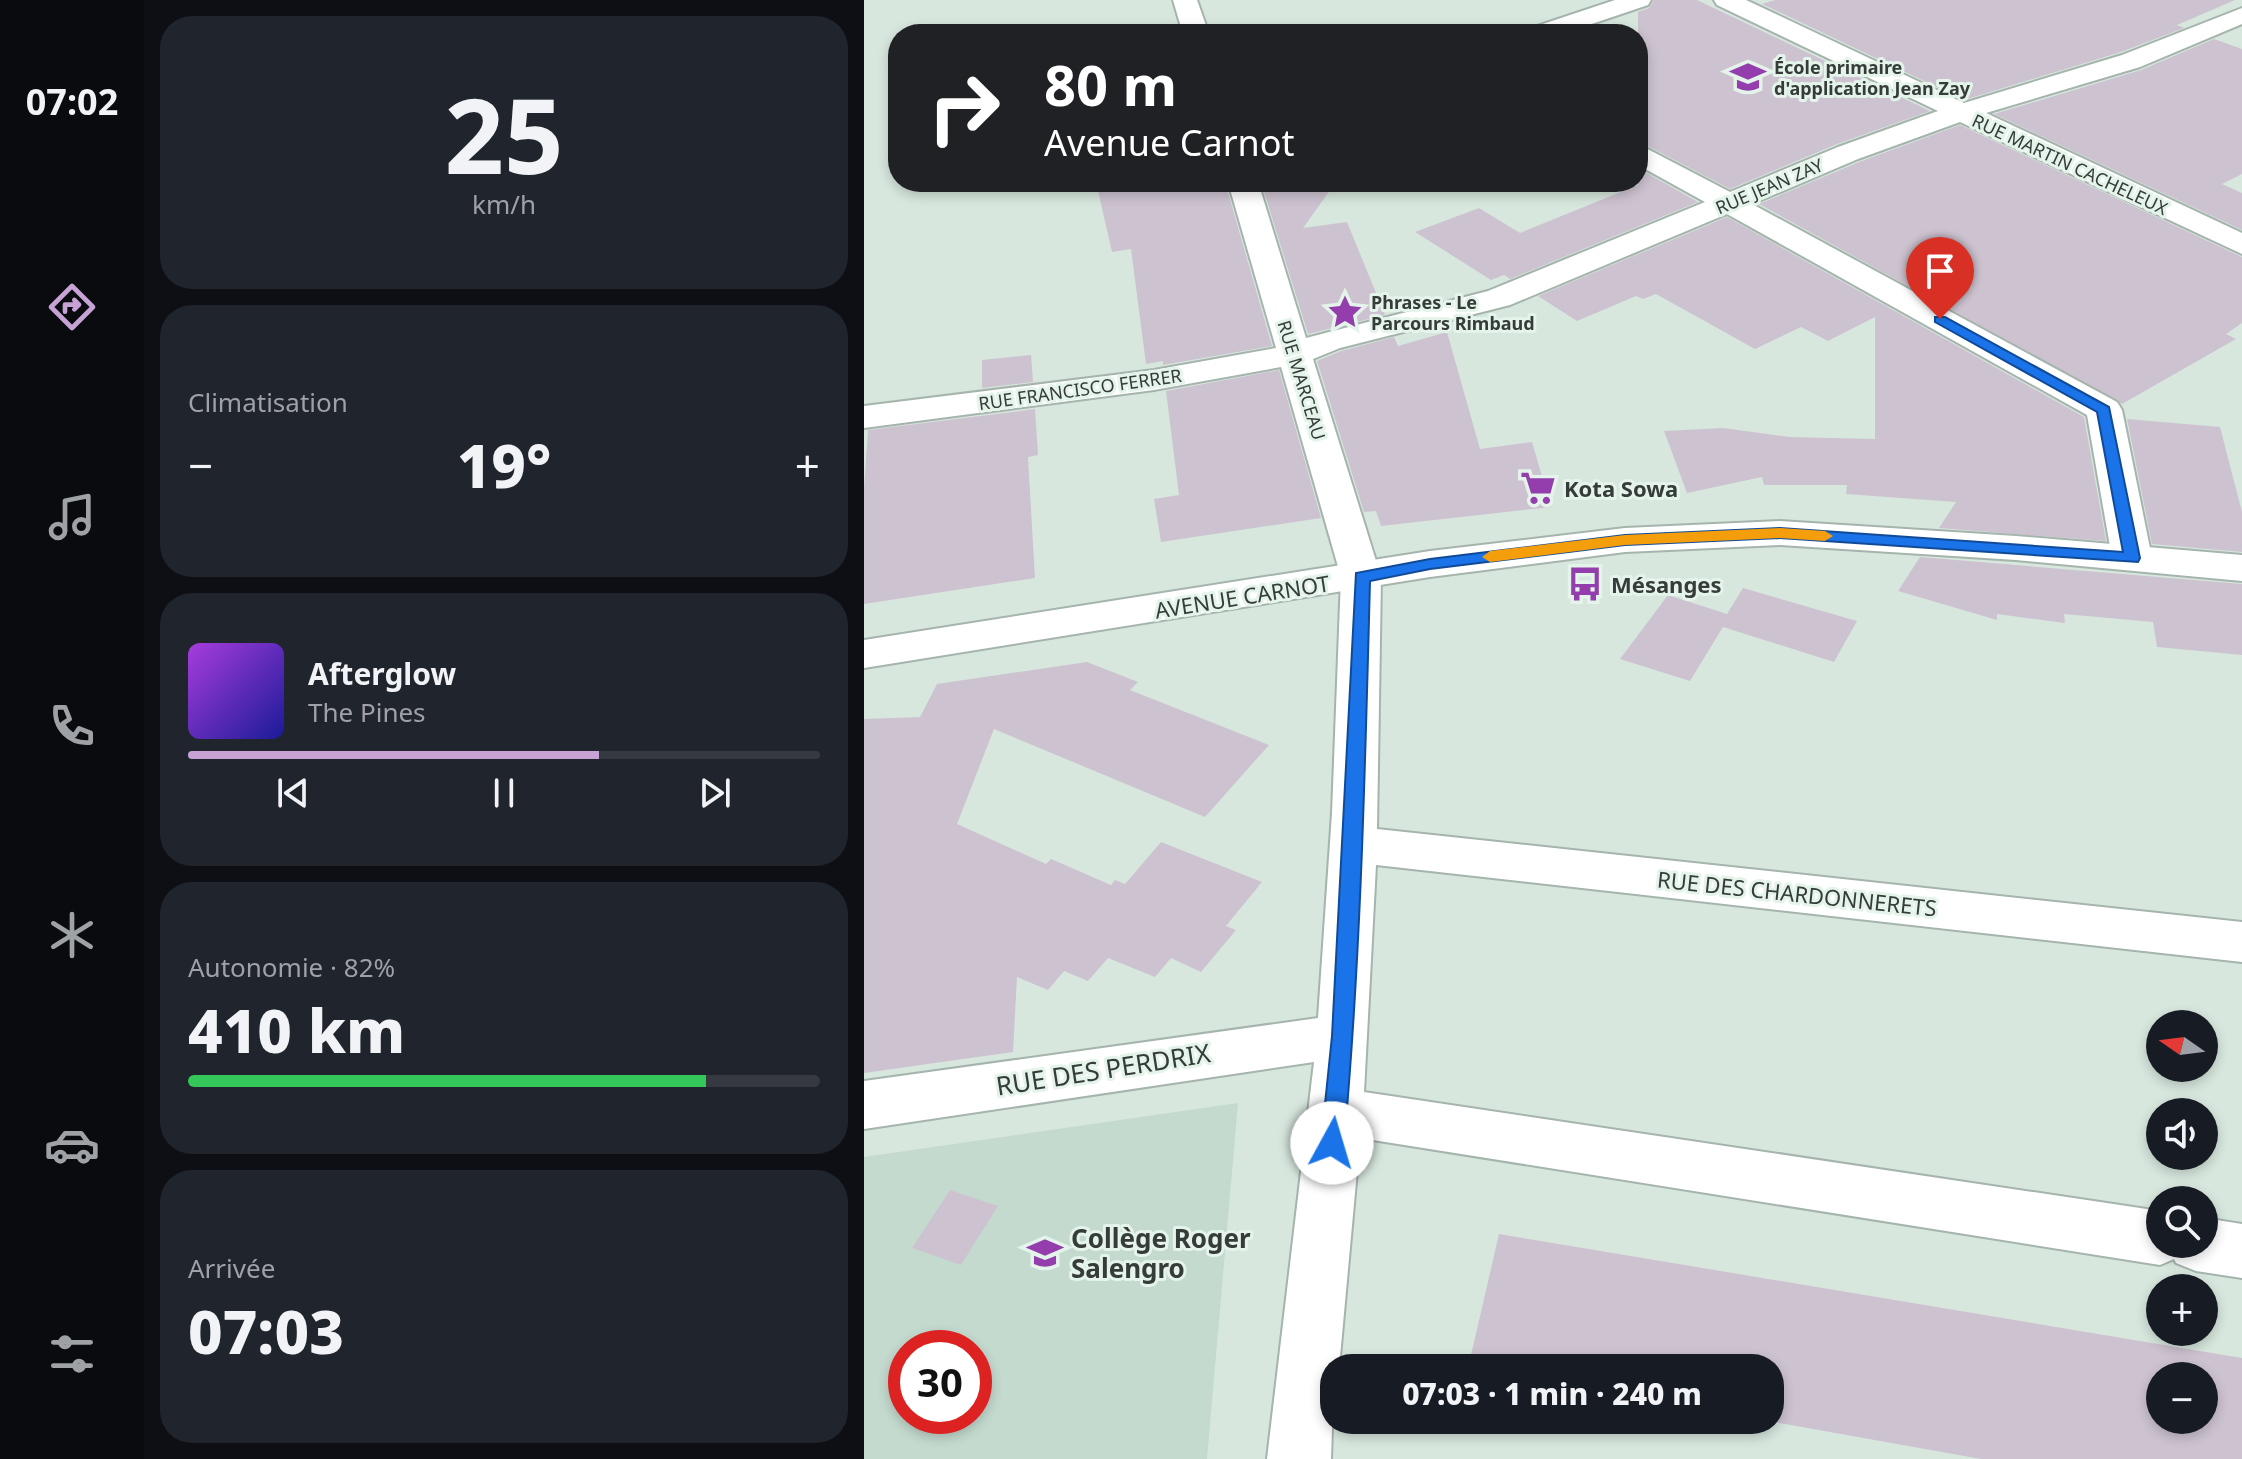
<!DOCTYPE html>
<html lang="fr">
<head>
<meta charset="utf-8">
<style>
  :root { --surface:#171b24; --page:#20242c; --text:#f1f3f6; --muted:#9ea1a6; --line:#363941; --accent:#c7a2d5 }
  body { margin:0; font-family:"Noto Sans",sans-serif; background:var(--page); color:var(--text); height:100vh; display:flex; flex-direction:column; font-size:30px; white-space:nowrap }
  * { box-sizing:border-box; margin:0 }
  p { font-size:26px; color:var(--muted) }
  .icon { flex:none; width:44px; height:44px; fill:none; stroke:currentColor; stroke-width:2; stroke-linecap:round; stroke-linejoin:round }
  .map { position:relative; flex:1; overflow:hidden }
  .sheet { display:flex; flex-direction:column; gap:16px; padding:16px; background:#0d0f14; width:720px }
  .sheet>* { flex:none }
  .hud { position:absolute; left:24px; top:24px; width:760px; height:168px; border-radius:32px; box-shadow:0 4px 12px #0003; background:#202124; color:#fff; overflow:hidden }
  .needle { width:52px; rotate:284deg }
  .tools { position:absolute; left:1282px; top:1010px; display:grid; gap:16px }
  .tools a { display:grid; place-items:center; width:72px; height:72px; border-radius:50%; background:var(--surface); box-shadow:0 4px 12px #0003; font-size:40px }
  .speed { position:absolute; left:24px; top:1330px; display:flex; gap:16px; font-size:40px; font-weight:700; text-align:center }
  .speed>* { display:grid; place-content:center; width:104px; height:104px; border-radius:50%; background:var(--surface); box-shadow:0 4px 12px #0003; line-height:1 }
  .speed .limit { border:12px solid #d22; background:#fff; color:#111 }
  .pin { position:absolute; display:grid; place-items:center; width:68px; height:68px; color:#fff; margin:-82px -34px; border-radius:50% 50% 50% 0; rotate:-45deg; box-shadow:0 0 8px #0007 }
  .pin .icon { rotate:45deg }
  .me { position:absolute; width:88px; margin:-44px; rotate:6deg; stroke-linejoin:round; filter:drop-shadow(0 0 6px #0008) }
  .turn { display:flex; align-items:center; gap:28px; height:168px; padding:0 24px; font-size:36px }
  .turn .icon { width:104px; height:104px; stroke-width:2.5 }
  .turn b { display:block; font-size:56px; line-height:68px }
  .big { font-size:60px; font-weight:800; line-height:1.1 }
  .sheet .tile { flex:1; display:flex; flex-direction:column; justify-content:center; gap:12px; min-width:0; padding:0 28px; border-radius:32px; background:var(--page) }
  .sheet .dial { align-items:center; gap:0 }
  .dial b { font-size:104px; line-height:1 }
  .song { display:flex; align-items:center; gap:24px }
  .cover { width:96px; height:96px; border-radius:12px; background:linear-gradient(135deg,hsl(280 70% 55%),hsl(240 70% 35%)) }
  .played { height:8px; border-radius:4px; background:linear-gradient(90deg,var(--accent) 65%,var(--line) 65%) }
  .keys { display:flex; justify-content:space-around; direction:ltr }
  .heat { display:flex; justify-content:space-between; align-items:center; font-size:44px; direction:ltr }
  .charge { height:12px; border-radius:6px; background:linear-gradient(90deg,#34c759 82%,var(--line) 0) }
  .trip { position:absolute; left:456px; top:1354px; width:464px; height:80px; border-radius:32px; background:var(--surface); box-shadow:0 4px 12px #0003; font-weight:800; line-height:80px; text-align:center }
  main { display:flex; flex:1; min-height:0 }
  .dock { display:flex; flex-direction:column; width:144px; justify-content:space-around; align-items:center; background:#090b0e; color:var(--muted) }
  .dock .icon { width:56px; height:56px }
  .dock .active { color:var(--accent) }
  .dock b { font-size:36px; color:var(--text) }
  .map>svg:first-child { display:block }
  .built { fill:#c4dacf; fill-rule:evenodd }
  .building { fill:#cdc3d0; fill-rule:evenodd }
  .lines { fill:none; stroke-linecap:round; stroke-linejoin:round }
  .minor-casing { stroke:#a5b4ac; stroke-width:4 }
  .major-casing { stroke:#a5b4ac; stroke-width:4 }
  .minor { fill:#fff; fill-rule:evenodd }
  .major { fill:#fff; fill-rule:evenodd }
  .route { fill:#1a73e8; stroke:#114b97; stroke-width:2 }
  .slow { fill:#f59e0b }
  .labels { text-anchor:middle; dominant-baseline:central; stroke-width:6; stroke-linejoin:round; paint-order:stroke }
  .far-poi-label { font-size:18px; font-weight:bold; fill:#363c39; stroke:#e4f4eb; text-anchor:start }
  .far-street-label { font-size:18px; fill:#363c39; stroke:#e4f4eb }
  .poi-label { font-size:22px; font-weight:bold; fill:#363c39; stroke:#e4f4eb; text-anchor:start }
  .street-label { font-size:22px; fill:#363c39; stroke:#e4f4eb }
  .near-street-label { font-size:26px; fill:#363c39; stroke:#e4f4eb }
  .near-poi-label { font-size:26px; font-weight:bold; fill:#363c39; stroke:#e4f4eb; text-anchor:start }
</style>
</head>
<body>
<main>
<nav class="dock">
<b>07:02</b>
<svg class="icon active" aria-label="directions" viewBox="0 0 24 24"><path d="M12 3l9 9-9 9-9-9zM9 14v-3h6M13 9l2 2-2 2"/></svg>
<svg class="icon" aria-label="music" viewBox="0 0 24 24"><path d="M9 18V5l10-2v13"/><circle cx="6" cy="18" r="3"/><circle cx="16" cy="16" r="3"/></svg>
<svg class="icon" aria-label="phone" viewBox="0 0 24 24"><path d="M5 4h4l2 5-3 2q2 4 5 5l2-3 5 2v4C11 20 4 13 5 4z"/></svg>
<svg class="icon" aria-label="climate" viewBox="0 0 24 24"><path d="M12 3v18M4 7l16 10M4 17L20 7"/></svg>
<svg class="icon" aria-label="car" viewBox="0 0 24 24"><path d="M5 17H2v-5l4-1 3-4h7l3 4 3 1v5h-3M9 17h6M6 11h13"/><circle cx="7" cy="17" r="2"/><circle cx="17" cy="17" r="2"/></svg>
<svg class="icon" aria-label="filters" viewBox="0 0 24 24"><path d="M4 7h16M4 17h16"/><circle cx="9" cy="7" r="2"/><circle cx="15" cy="17" r="2"/></svg>
</nav>
<section class="sheet">
<div class="tile dial"><b>25</b><p>km/h</p></div>
<div class="tile"><p>Climatisation</p>
<div class="heat"><a>−</a><b class="big">19°</b><a>+</a></div>
</div>
<div class="tile">
<div class="song"><i class="cover"></i><div><b>Afterglow</b><p>The Pines</p></div></div>
<div class="played"></div>
<div class="keys"><svg class="icon" aria-label="previous" viewBox="0 0 24 24"><path d="M18 5L8 12l10 7zM5 5v14"/></svg><svg class="icon" aria-label="pause" viewBox="0 0 24 24"><path d="M8 5v14M16 5v14"/></svg><svg class="icon" aria-label="next" viewBox="0 0 24 24"><path d="M6 5l10 7-10 7zM19 5v14"/></svg></div>
</div>
<div class="tile"><p>Autonomie · 82%</p><b class="big">410 km</b><div class="charge"></div></div>
<div class="tile"><p>Arrivée</p><b class="big">07:03</b></div>
</section>
<div class="map">
<svg width="1378" height="1459" viewBox="0 0 1378 1459">
  <rect width="100%" height="100%" fill="#d7e7de"/>
  <path class="built" d="M374,1103l-31,356h-343v-302zM42,1348h68v68h-68z"/>
  <g class="building">
    <polygon points="790,0 833,0 1066,111 973,144 866,189 774,141 774,12 785,8"/>
    <polygon points="911,0 1371,0 1313,25 1320,28 1257,52 1100,100 898,4"/>
    <polygon points="1350,39 1378,49 1378,174 1358,184 1378,193 1378,230 1130,114 1277,70"/>
    <polygon points="1096,125 1378,257 1378,323 1362,334 1372,339 1258,404 895,204 995,162"/>
    <polygon points="774,168 834,202 646,279 640,275 627,280 551,232 615,208 656,233 774,185"/>
    <polygon points="232,182 361,182 408,346 299,365 299,361 282,364 267,249 248,252"/>
    <polygon points="397,182 472,182 439,228 483,222 521,315 444,334"/>
    <polygon points="863,217 1220,417 1242,541 1075,528 1092,502 982,494 983,485 900,485 898,477 823,493 800,431 859,428 926,437 1011,439 1011,317 964,341 937,327 891,349 792,294 779,299 772,296 713,321 674,296"/>
    <polygon points="583,332 616,449 668,442 687,507 517,526 512,511 500,512 453,361 477,351 530,337 534,346"/>
    <polygon points="167,355 169,382 118,388 118,360"/>
    <polygon points="415,370 457,518 297,542 290,499 315,495 302,391"/>
    <polygon points="171,409 174,455 164,457 171,578 0,604 0,489 4,430"/>
    <polygon points="1263,419 1356,427 1378,512 1378,552 1288,544"/>
    <polygon points="1056,557 1378,584 1378,655 1293,647 1289,622 1200,614 1201,623 1133,614 1133,620 1034,591"/>
    <polygon points="879,588 993,621 970,662 859,627 826,681 756,659 804,595 863,614"/>
    <polygon points="223,662 274,682 266,690 405,745 341,817 130,729 93,824 182,864 187,859 247,885 251,880 261,884 297,842 398,882 362,926 372,930 337,972 307,958 291,977 244,958 224,981 200,971 184,990 153,977 149,1052 0,1073 0,719 56,717 73,684"/>
    <polygon points="86,1190 134,1206 97,1265 48,1248"/>
    <path d="M635,1234l743,124v101h-261l-218,-39h7v-52h-302zM1296,1376h44v44h-44z"/>
  </g>
  <g class="lines">
    <g class="minor-casing">
      <g id="minor">
        <polygon points="309,0 333,0 345,34 319,34"/>
        <polygon points="751,0 787,0 784,5 698,34 660,34 664,29"/>
        <polygon points="850,0 882,0 1100,103 1258,55 1378,8 1378,24 1276,67 1122,113 1378,233 1378,254 1096,122 994,159 888,204 1253,402 1258,410 1288,558 1282,567 1268,570 1254,567 1248,558 1223,415 863,214 646,305 476,348 449,359 517,577 513,829 1378,922 1378,962 512,865 500,1092 1296,1211 1296,1244 1340,1244 1340,1218 1378,1224 1378,1278 1332,1271 1312,1263 1310,1259 1296,1265 496,1138 475,1368 470,1368 467,1459 403,1459 450,1062 0,1129 0,1081 454,1018 468,813 477,577 417,367 290,390 0,428 0,406 290,370 412,348 364,182 394,182 442,338 624,291 841,202 774,165 774,144 866,192 974,147 1074,111 853,5"/>
      </g>
    </g>
    <g class="major-casing">
      <polygon id="major" points="916,521 1152,536 1378,555 1378,581 1152,560 916,545 761,552 566,577 0,668 0,640 566,551 761,528"/>
    </g>
    <use href="#minor" class="minor"/>
    <use href="#major" class="major"/>
  </g>
  <path class="route" d="M1071,317h10l164,90 31,151 -2,4 -358,-24 -155,7 -195,24 -60,12c-5,187 -9,375 -26,562l-4,7 -8,3 -8,-3 -3,-7 11,-107 24,-463 74,-14 195,-24 155,-7 343,24 -26,-140 -162,-90z"/>
  <polygon class="slow" points="916,528 961,531 969,536 961,541 916,538 761,545 626,562 618,557 626,551 761,535"/>
  <defs>
    <g id="school-bare" transform="scale(2.76)"><path d="M0-5L7-2L0 1L-7-2ZM-4 1L0 2.5L4 1V4Q0 6-4 4Z" fill="#933eac" stroke="#e4f4eb" stroke-width="2.5" paint-order="stroke"/></g>
    <g id="sight-bare" transform="scale(2.76)"><path d="M0-6L1.8-2.2L6-1.7L2.9 1.2L3.7 5.4L0 3.3L-3.7 5.4L-2.9 1.2L-6-1.7L-1.8-2.2Z" fill="#933eac" stroke="#e4f4eb" stroke-width="2.5" paint-order="stroke"/></g>
    <g id="supermarket-bare" transform="scale(2.76)"><path d="M-6-5.5h2.5l.6 2H6L4.5 2H-2.5L-4.4-4H-6ZM-1.5 3.2a1.3 1.3 0 1 0 .1 0ZM3 3.2a1.3 1.3 0 1 0 .1 0Z" fill="#933eac" stroke="#e4f4eb" stroke-width="2.5" paint-order="stroke"/></g>
    <g id="bus-bare" transform="scale(2.76)"><path d="M-5-6H5V4H4V6H2V4H-2V6H-4V4H-5ZM-3.5-4V0h7V-4ZM-3.5 1.2v1.5H-2V1.2ZM2 1.2v1.5H3.5V1.2Z" fill="#933eac" stroke="#e4f4eb" stroke-width="2.5" paint-order="stroke"/></g>
  </defs>
  <g fill-rule="evenodd">
    <use href="#school-bare" x="884" y="77"/>
    <use href="#sight-bare" x="481" y="312"/>
    <use href="#supermarket-bare" x="674" y="488"/>
    <use href="#bus-bare" x="721" y="584"/>
    <use href="#school-bare" x="181" y="1253"/>
  </g>
  <g class="labels">
    <g class="far-poi-label">
      <text x="910" y="67">École primaire<tspan x="910" dy="21">d'application Jean Zay</tspan></text>
      <text x="507" y="302">Phrases - Le<tspan x="507" dy="21">Parcours Rimbaud</tspan></text>
    </g>
    <g class="far-street-label">
      <text transform="translate(1206 164) rotate(25)">RUE MARTIN CACHELEUX</text>
      <text transform="translate(905 186) rotate(-23)">RUE JEAN ZAY</text>
      <text transform="translate(438 380) rotate(73)">RUE MARCEAU</text>
      <text transform="translate(216 389) rotate(-8)">RUE FRANCISCO FERRER</text>
    </g>
    <g class="poi-label">
      <text x="700" y="488">Kota Sowa</text>
      <text x="747" y="584">Mésanges</text>
    </g>
    <g class="street-label">
      <text transform="translate(378 596) rotate(-9)">AVENUE CARNOT</text>
      <text transform="translate(933 893) rotate(6)">RUE DES CHARDONNERETS</text>
    </g>
    <g class="near-street-label">
      <text transform="translate(239 1069) rotate(-9)">RUE DES PERDRIX</text>
    </g>
    <g class="near-poi-label">
      <text x="207" y="1238">Collège Roger<tspan x="207" dy="30">Salengro</tspan></text>
    </g>
  </g>
</svg>
<div class="tools">
<a><svg class="needle" viewBox="-14 -14 28 28"><path d="M0-13l5 13h-10z" fill="#e53935"/><path d="M0 13l5-13h-10z" fill="#9ea1a6"/></svg></a>
<a><svg class="icon" aria-label="sound" viewBox="0 0 24 24"><path d="M4 9h4l5-4v14l-5-4H4zM17 9q2 3 0 6"/></svg></a>
<a><svg class="icon" aria-label="search" viewBox="0 0 24 24"><circle cx="10" cy="10" r="6"/><path d="M15 15l6 6"/></svg></a>
<a>+</a>
<a>−</a>
</div>
<div class="speed"><div class="limit">30</div></div>
<div class="pin" style="left:1076px;top:319px;background:#d93025"><svg class="icon" aria-label="arrive" viewBox="0 0 24 24"><path d="M6 21V4h12l-3 4 3 4H6"/></svg></div>
<svg class="me" style="left:468px;top:1143px" viewBox="-20 -20 40 40"><circle r="19" fill="#fff"/><path d="M0-13L10 11 0 6-10 11z" fill="#1a73e8"/></svg>
<div class="trip">07:03 · 1 min · 240 m</div>
<div class="hud">
<div class="turn"><svg class="icon" aria-label="right" viewBox="0 0 24 24"><path d="M7 20v-9h11M14 6l5 5-5 5"/></svg><div><b>80 m</b>Avenue Carnot</div></div>
</div>
</div>
</main>
</body>
</html>
